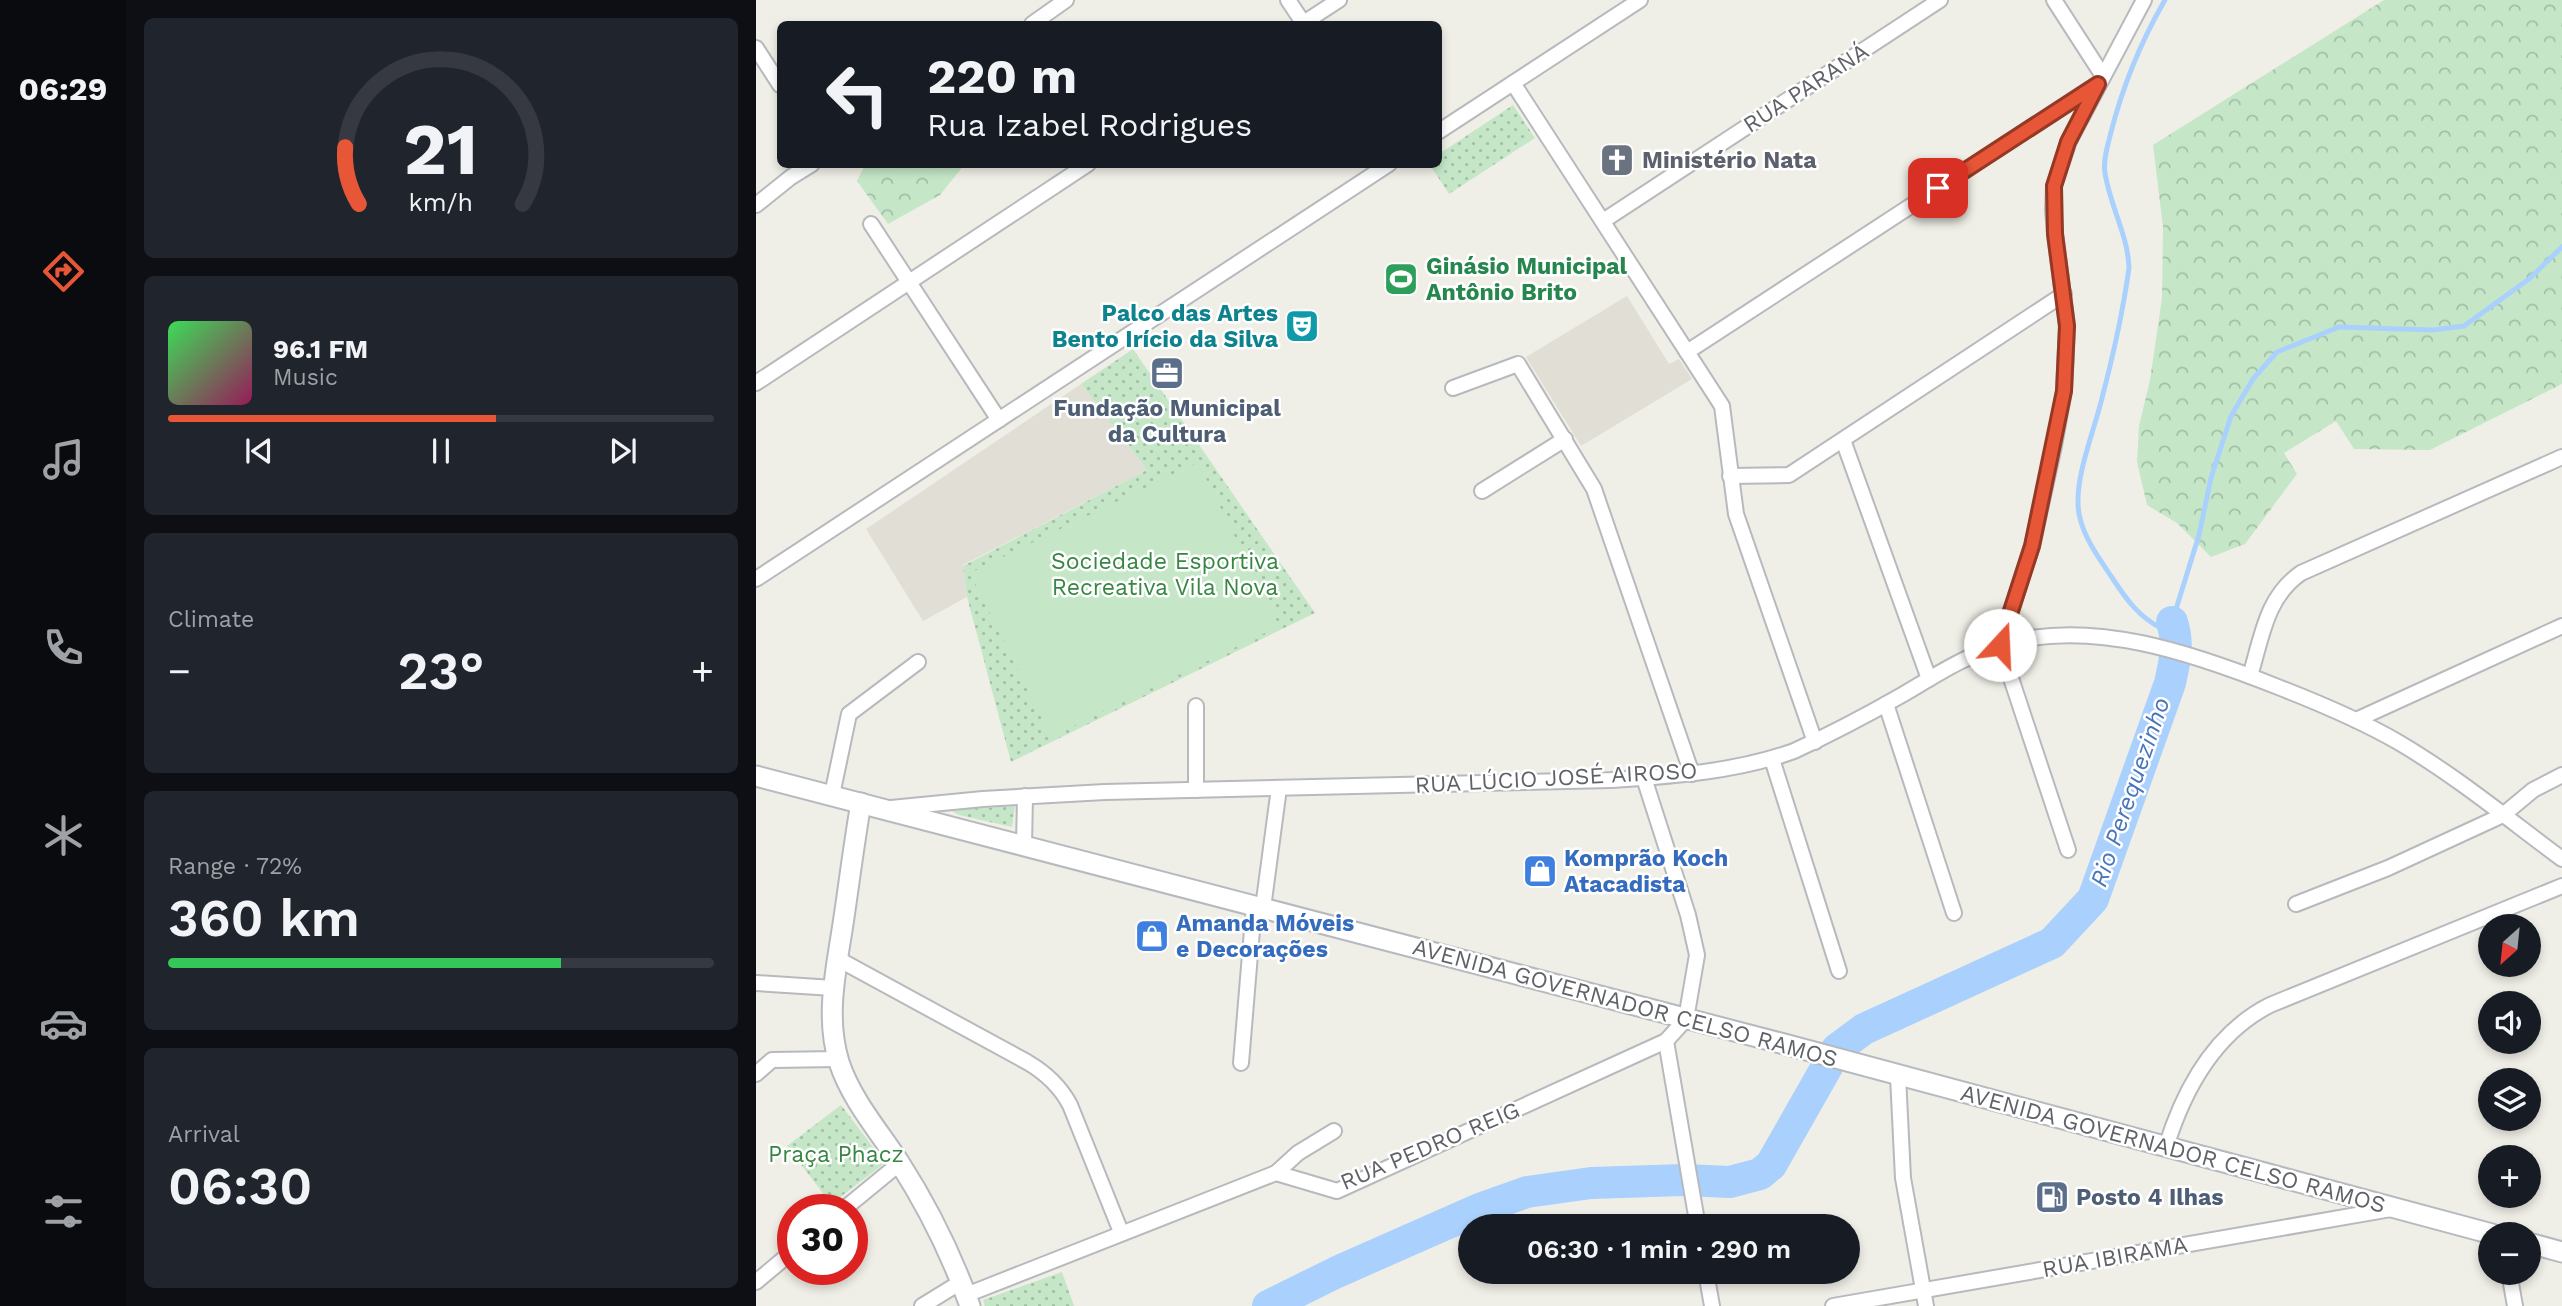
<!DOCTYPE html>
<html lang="en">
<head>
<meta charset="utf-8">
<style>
  :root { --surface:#171b24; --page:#20242c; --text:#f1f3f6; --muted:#9ea1a6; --line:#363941; --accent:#e75637 }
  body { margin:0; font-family:"Work Sans",sans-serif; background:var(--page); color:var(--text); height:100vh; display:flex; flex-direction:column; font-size:26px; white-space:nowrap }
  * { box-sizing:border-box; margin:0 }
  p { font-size:23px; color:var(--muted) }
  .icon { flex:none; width:38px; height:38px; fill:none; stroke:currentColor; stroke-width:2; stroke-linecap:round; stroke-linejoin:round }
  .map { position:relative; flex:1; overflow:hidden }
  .sheet { display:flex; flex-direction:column; gap:18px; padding:18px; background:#0d0f14; width:630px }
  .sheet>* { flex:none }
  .hud { position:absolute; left:21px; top:21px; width:665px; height:147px; border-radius:10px; box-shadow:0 4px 10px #0003; background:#171b24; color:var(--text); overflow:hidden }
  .needle { width:46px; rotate:207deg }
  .buttons { position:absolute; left:1722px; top:914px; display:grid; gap:14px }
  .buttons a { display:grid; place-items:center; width:63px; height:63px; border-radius:50%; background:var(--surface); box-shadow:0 4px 10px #0003; font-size:35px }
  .speed { position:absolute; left:21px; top:1194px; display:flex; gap:14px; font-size:35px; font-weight:700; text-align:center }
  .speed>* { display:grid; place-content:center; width:91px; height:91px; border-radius:50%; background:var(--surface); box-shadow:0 4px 10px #0003; line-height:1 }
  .speed .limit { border:10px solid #d22; background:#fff; color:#111 }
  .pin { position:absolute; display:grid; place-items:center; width:60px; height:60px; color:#fff; margin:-30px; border-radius:14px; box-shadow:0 4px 10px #0006 }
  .me { position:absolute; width:77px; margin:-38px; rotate:20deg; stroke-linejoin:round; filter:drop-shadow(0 0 5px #0008) }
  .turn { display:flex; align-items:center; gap:24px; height:147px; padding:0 35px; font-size:32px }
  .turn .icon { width:91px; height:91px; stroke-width:2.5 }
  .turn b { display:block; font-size:49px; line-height:60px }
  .big { font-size:52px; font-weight:600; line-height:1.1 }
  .sheet .widget { flex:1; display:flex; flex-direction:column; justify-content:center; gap:10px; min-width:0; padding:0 24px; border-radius:10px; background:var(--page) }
  .sheet .dial { align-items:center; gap:0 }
  .dial svg { height:182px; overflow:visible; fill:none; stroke:var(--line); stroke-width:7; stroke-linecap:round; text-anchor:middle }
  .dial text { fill:var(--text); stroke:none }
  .song { display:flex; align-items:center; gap:21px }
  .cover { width:84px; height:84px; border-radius:10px; background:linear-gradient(135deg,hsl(130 70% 55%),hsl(330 70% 35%)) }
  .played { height:7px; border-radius:4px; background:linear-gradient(90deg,var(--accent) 60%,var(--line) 60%) }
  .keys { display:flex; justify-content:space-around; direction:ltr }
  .heat { display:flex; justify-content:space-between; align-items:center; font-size:38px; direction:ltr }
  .charge { height:10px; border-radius:5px; background:linear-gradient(90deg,#34c759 72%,var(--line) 0) }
  .trip { position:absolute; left:702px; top:1214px; width:402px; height:70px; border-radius:35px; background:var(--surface); box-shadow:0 4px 10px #0003; font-weight:600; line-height:70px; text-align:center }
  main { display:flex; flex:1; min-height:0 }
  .tab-bar { display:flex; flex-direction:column; width:126px; justify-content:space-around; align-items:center; background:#090b0e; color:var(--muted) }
  .tab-bar .icon { width:49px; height:49px }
  .tab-bar .selected { color:var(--accent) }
  .tab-bar b { font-size:32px; color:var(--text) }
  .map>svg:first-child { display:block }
  .education { fill:#e0ded5 }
  .forest { fill:url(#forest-crowns) }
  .park { fill:url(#park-dots) }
  .pitch { fill:#c5e7c8 }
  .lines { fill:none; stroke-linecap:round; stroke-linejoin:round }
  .stream { stroke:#aad1fd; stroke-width:5 }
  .river { stroke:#aad1fd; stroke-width:32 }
  .street-casing { stroke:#b7b9bd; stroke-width:18 }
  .secondary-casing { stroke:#b6b9be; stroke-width:23 }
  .street { stroke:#fff; stroke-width:14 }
  .secondary { stroke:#fff; stroke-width:19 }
  .route-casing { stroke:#963824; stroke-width:18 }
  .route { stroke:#e75637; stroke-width:12 }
  .labels { text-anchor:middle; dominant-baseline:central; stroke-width:5; stroke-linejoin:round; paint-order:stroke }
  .street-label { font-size:23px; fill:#5f6267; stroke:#fff }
  .worship-label { font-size:23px; font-weight:bold; fill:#5b616d; stroke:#fff; text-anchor:start }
  .leisure-label { font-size:23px; font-weight:bold; fill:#27864d; stroke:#fff; text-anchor:start }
  .culture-label { font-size:23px; font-weight:bold; fill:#0d838f; stroke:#fff; text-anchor:end }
  .service-label { font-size:23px; font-weight:bold; fill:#4e5e75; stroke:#fff }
  .park-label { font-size:23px; fill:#378642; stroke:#fff }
  .shop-label { font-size:23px; font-weight:bold; fill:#366cbe; stroke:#fff; text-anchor:start }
  .water-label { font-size:24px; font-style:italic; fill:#4875b9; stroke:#fff }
</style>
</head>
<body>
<main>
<nav class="tab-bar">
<b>06:29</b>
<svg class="icon selected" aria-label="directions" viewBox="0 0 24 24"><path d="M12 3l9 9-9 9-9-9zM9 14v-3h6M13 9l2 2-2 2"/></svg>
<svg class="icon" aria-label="music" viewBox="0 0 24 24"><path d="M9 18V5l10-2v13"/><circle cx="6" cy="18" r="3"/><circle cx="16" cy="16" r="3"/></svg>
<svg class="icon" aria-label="phone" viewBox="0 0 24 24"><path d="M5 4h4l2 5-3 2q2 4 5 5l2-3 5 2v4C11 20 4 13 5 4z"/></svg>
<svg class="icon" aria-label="climate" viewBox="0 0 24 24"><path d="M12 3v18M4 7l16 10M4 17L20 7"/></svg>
<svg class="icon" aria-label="car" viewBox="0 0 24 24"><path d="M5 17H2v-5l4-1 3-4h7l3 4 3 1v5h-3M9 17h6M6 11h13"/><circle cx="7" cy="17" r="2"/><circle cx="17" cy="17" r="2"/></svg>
<svg class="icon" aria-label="filters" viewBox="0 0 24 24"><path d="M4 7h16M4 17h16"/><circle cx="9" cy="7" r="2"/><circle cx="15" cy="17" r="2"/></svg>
</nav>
<section class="sheet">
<div class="widget dial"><svg viewBox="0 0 100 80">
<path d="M14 69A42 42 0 1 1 86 69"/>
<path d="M14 69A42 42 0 0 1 8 44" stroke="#e75637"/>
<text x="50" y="56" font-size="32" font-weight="700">21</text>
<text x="50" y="72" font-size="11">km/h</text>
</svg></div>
<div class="widget">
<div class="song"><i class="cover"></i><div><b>96.1 FM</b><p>Music</p></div></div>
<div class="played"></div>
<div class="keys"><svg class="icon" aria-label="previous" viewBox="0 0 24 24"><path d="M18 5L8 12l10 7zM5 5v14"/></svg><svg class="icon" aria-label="pause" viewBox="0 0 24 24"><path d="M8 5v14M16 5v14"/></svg><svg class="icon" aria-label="next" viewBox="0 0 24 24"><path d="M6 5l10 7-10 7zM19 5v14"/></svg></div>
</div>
<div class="widget"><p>Climate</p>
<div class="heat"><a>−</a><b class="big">23°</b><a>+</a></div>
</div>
<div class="widget"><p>Range · 72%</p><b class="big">360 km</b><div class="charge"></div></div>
<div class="widget"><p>Arrival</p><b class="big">06:30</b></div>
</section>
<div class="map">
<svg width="1806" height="1306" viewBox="0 0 1806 1306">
  <defs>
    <pattern id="forest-crowns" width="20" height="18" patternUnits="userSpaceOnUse" patternTransform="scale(1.75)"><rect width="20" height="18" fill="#c5e7c8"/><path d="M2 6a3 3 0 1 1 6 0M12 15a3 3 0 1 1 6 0" fill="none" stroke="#a3bfa6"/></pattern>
    <pattern id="park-dots" width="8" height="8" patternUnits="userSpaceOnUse" patternTransform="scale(1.75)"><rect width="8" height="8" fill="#c5e7c8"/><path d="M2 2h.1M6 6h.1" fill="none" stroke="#a3bfa6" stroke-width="1.8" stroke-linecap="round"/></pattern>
  </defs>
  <rect width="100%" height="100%" fill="#f0efe7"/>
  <g class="education">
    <polygon points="871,296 913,364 923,359 936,379 825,446 770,357"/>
    <polygon points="325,384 391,470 207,565 211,597 167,621 110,529"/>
  </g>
  <g class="forest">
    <polygon points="1628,0 1806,0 1806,384 1674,450 1598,449 1580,421 1528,453 1541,474 1489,544 1455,557 1421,523 1391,505 1381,462 1383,426 1394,380 1406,298 1407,227 1397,145"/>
    <polygon points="109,165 109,164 208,165 184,195 132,224 101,181"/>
  </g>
  <g class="park">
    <polygon points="757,105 779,138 693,194 674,165 682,164 683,154"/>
    <polygon points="377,349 559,613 255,762 211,597 207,566 391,470 325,384"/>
    <polygon points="259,806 256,827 203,815 194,810"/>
    <polygon points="85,1105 129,1163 75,1204 31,1146"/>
    <polygon points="306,1272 318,1306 229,1306 227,1300"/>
  </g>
  <polygon class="pitch" points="442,462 523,626 295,737 214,573"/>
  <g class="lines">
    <path class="stream" d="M1409,0c-25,43 -43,88 -55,136 -3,12 -7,25 -5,37 5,33 23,62 24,95 -6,43 -16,88 -27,130 -8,34 -31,87 -22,120 5,22 21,43 33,61 13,20 26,38 48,49l11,-6 27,-87 12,-57 20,-62 22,-37 24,-27 62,-25 94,3 31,-4 65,-47 33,-32"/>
    <path class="river" d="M512,1306l69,-34 145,-64 45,-16 64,-9 93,-3 46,2 30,-8 11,-9 66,-116 27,-20 188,-86 41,-44 77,-216c5,-22 9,-40 2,-61"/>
    <g class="street-casing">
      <g id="street">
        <polyline points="532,0 548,24"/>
        <polyline points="1298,0 1347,76"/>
        <polyline points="276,24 310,0"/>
        <polyline points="546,24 583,0"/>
        <polyline points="0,48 24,85"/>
        <polyline points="757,83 966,406 980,514 1059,742"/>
        <polyline points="682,132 884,0"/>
        <polyline points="0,205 35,177 56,164"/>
        <polyline points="847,221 1184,0"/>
        <polyline points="115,224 243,420"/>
        <polyline points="931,352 1340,85"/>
        <polyline points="0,383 332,164"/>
        <polyline points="697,388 762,364 838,489 936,774"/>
        <polyline points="1087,440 1173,679"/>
        <polyline points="974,476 1033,475 1308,294"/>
        <polyline points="726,491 809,439"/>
        <polyline points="0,579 633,164"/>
        <path d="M1494,676c12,-39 16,-79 51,-103l261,-116"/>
        <polyline points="1130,704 1198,913"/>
        <polyline points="440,706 440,790"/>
        <polyline points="1600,720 1806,626"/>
        <polyline points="1016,759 1083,971"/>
        <polyline points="76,795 93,714 162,662"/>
        <path d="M135,808l92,-9 122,-7 506,-12c62,-4 125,-8 183,-29 37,-17 73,-36 108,-56 31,-18 64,-40 99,-50 89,-28 194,9 277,42 41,16 82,33 120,55 58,34 110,77 164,117"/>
        <polyline points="268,845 269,796"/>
        <polyline points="1312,850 1244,645 1276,546 1298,446 1308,391 1311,326 1299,234 1297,210 1298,186 1313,141 1388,0"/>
        <polyline points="1540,904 1632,868 1747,815 1777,790 1806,775"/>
        <polyline points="507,908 523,788"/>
        <path d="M82,959l189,103c19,11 33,24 43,43l51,127"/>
        <polyline points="0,983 77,988"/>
        <polyline points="910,1041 942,1227"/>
        <polyline points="485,1063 498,906"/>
        <polyline points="0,1074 16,1060 82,1059"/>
        <polyline points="1142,1076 1147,1178 1170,1306"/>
        <path d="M1410,1147c18,-58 49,-114 104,-142l292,-119"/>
        <polyline points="520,1173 542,1153 578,1131"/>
        <polyline points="88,1209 144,1163"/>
        <polyline points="950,1272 956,1306"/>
        <polyline points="1753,1272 1759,1306"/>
        <polyline points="0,1282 37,1251"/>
        <polyline points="210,1295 520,1173 581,1191 910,1041 930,1019 941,955 932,915 888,778"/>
        <polyline points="166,1306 205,1282"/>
        <polyline points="1077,1306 1635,1209"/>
      </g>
    </g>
    <g class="secondary-casing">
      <g id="secondary">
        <polyline points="0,776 1028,1044 1736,1234"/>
        <path d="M105,803c-7,40 -12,81 -18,121 -7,46 -18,93 -4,138 12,37 39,68 60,100 29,45 53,94 71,144"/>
        <polyline points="1773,1243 1806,1252"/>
      </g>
    </g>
    <use href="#street" class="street"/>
    <use href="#secondary" class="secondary"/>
  </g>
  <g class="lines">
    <g class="route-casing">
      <polyline id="route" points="1182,188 1342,84 1312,142 1298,186 1299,234 1311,326 1308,391 1276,546 1244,645"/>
    </g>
    <use href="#route" class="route"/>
  </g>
  <defs>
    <g id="church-square" transform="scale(1.75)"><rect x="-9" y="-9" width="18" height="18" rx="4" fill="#6b7280" stroke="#fff"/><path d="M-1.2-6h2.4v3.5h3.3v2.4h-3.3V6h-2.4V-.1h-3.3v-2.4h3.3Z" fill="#fff"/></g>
    <g id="stadium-square" transform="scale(1.75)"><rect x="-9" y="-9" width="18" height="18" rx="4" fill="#2e9e5b" stroke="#fff"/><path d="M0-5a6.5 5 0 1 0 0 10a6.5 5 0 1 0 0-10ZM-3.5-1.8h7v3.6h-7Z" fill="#fff"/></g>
    <g id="theatre-square" transform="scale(1.75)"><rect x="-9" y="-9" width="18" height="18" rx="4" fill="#0f9aa8" stroke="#fff"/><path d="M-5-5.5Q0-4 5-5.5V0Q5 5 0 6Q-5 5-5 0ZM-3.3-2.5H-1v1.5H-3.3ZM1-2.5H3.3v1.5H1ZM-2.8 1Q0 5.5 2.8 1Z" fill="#fff"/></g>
    <g id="office-square" transform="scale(1.75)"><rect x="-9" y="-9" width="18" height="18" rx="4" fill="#5c6f8a" stroke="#fff"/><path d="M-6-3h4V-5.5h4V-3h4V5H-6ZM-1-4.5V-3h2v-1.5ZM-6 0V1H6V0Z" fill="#fff"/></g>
    <g id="shop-square" transform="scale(1.75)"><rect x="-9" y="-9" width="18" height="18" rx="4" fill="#3f7fe0" stroke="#fff"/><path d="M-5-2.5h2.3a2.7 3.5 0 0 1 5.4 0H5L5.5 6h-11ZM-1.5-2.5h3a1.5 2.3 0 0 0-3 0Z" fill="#fff"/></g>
    <g id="fuel-square" transform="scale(1.75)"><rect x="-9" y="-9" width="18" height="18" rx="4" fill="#5c6f8a" stroke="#fff"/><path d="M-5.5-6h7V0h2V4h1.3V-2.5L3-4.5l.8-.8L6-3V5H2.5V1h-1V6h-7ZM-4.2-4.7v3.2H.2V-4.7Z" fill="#fff"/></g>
  </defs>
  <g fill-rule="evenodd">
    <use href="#church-square" x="861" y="160"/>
    <use href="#stadium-square" x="645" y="279"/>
    <use href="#theatre-square" x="546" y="326"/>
    <use href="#office-square" x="411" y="373"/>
    <use href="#shop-square" x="784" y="871"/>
    <use href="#shop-square" x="396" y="936"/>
    <use href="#fuel-square" x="1296" y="1197"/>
  </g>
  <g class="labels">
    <g class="street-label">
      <text transform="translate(1050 88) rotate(-33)">RUA PARANÁ</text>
      <text transform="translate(800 778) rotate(-3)">RUA LÚCIO JOSÉ AIROSO</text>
      <text transform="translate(869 1003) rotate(15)">AVENIDA GOVERNADOR CELSO RAMOS</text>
      <text transform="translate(674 1146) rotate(-23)">RUA PEDRO REIG</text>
      <text transform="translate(1417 1149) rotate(15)">AVENIDA GOVERNADOR CELSO RAMOS</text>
      <text transform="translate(1359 1257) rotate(-10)">RUA IBIRAMA</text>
    </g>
    <g class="worship-label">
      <text x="886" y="160">Ministério Nata</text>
    </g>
    <g class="leisure-label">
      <text x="670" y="266">Ginásio Municipal<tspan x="670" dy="26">Antônio Brito</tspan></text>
    </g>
    <g class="culture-label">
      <text x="522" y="313">Palco das Artes<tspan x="522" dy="26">Bento Irício da Silva</tspan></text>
    </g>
    <g class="service-label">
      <text x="411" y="408">Fundação Municipal<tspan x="411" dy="26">da Cultura</tspan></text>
      <text x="1320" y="1197" text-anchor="start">Posto 4 Ilhas</text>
    </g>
    <g class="park-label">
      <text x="409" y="561">Sociedade Esportiva<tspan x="409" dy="26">Recreativa Vila Nova</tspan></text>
      <text x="80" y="1154">Praça Phacz</text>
    </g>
    <g class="shop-label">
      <text x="808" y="858">Komprão Koch<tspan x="808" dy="26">Atacadista</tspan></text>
      <text x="420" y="923">Amanda Móveis<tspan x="420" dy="26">e Decorações</tspan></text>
    </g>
    <g class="water-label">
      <text transform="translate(1374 792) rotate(-71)">Rio Perequezinho</text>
    </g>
  </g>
</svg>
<div class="buttons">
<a><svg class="needle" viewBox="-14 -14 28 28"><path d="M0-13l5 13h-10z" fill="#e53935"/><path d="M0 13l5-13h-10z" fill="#9ea1a6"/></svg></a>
<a><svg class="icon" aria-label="sound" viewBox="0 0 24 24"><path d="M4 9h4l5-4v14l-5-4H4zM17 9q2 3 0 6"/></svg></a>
<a><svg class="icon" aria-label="layers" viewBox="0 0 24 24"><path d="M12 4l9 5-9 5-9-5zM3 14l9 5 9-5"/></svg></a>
<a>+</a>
<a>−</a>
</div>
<div class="speed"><div class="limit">30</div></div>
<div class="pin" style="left:1182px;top:188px;background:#d93025"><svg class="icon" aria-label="arrive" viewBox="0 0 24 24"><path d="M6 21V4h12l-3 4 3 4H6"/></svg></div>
<svg class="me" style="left:1244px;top:645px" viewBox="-20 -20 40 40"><circle r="19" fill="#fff"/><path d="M0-13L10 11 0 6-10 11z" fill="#e75637"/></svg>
<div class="trip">06:30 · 1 min · 290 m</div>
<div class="hud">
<div class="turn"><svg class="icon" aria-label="left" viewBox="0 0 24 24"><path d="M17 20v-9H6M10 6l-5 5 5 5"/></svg><div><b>220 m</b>Rua Izabel Rodrigues</div></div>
</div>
</div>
</main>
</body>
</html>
